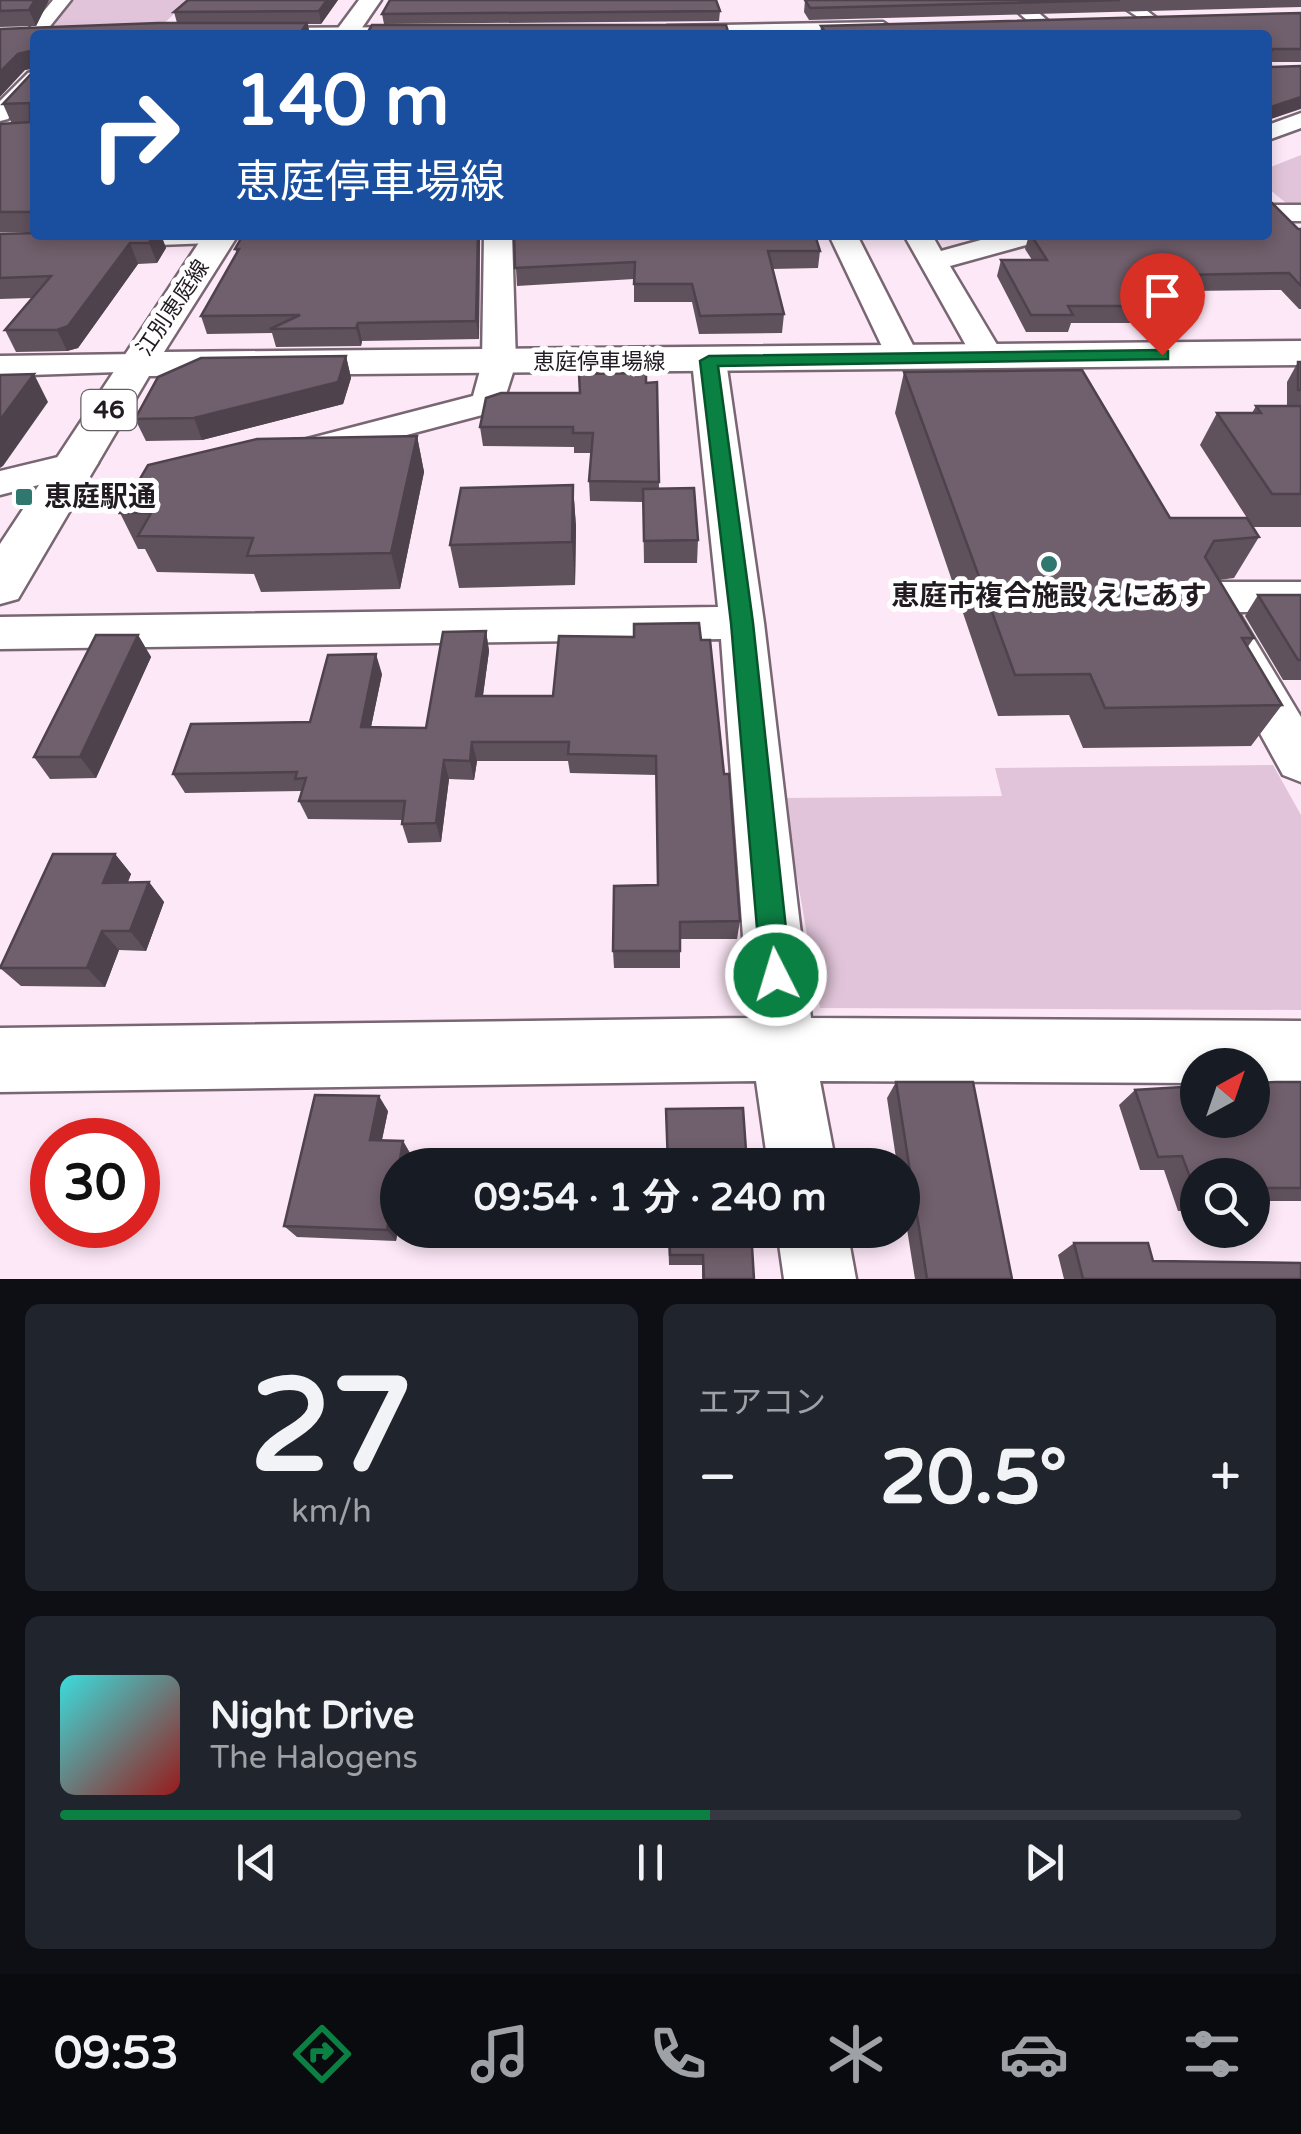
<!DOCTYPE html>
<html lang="ja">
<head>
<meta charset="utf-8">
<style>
  :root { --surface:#171b24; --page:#20242c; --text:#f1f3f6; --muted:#9ea1a6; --line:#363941; --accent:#0b8043 }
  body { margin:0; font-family:"Varela Round","Noto Sans JP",sans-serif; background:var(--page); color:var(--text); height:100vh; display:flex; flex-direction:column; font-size:38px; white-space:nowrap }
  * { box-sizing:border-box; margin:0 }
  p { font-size:32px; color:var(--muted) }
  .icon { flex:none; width:55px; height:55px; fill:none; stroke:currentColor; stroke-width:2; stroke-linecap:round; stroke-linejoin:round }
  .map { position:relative; height:1279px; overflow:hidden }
  .drawer { display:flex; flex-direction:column; gap:25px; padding:25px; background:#0d0f14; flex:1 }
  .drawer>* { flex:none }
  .top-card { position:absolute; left:30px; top:30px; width:1242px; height:210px; border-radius:10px; box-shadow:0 5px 15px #0003; background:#1a4fa0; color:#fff; overflow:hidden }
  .needle { width:65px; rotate:40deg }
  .buttons { position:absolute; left:1180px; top:1048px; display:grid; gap:20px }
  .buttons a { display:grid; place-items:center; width:90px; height:90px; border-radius:50%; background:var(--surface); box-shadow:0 5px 15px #0003; font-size:50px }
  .speed { position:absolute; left:30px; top:1118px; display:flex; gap:20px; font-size:50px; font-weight:700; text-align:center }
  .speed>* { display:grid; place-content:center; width:130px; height:130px; border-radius:50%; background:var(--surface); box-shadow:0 5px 15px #0003; line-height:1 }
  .speed .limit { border:15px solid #d22; background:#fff; color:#111 }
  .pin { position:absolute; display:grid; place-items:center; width:85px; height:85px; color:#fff; margin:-102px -42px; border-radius:50% 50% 50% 0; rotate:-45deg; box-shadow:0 0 10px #0007 }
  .pin .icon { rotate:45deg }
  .me { position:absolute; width:110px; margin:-55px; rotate:355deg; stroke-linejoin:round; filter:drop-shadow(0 0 8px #0008) }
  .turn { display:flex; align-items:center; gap:35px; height:210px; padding:0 40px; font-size:45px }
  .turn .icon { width:130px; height:130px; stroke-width:2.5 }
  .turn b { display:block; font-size:70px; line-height:85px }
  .big { font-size:75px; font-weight:700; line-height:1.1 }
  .drawer .card { flex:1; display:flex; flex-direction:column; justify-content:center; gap:15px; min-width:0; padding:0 35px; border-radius:15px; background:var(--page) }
  .drawer .dial { align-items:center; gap:0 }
  .dial b { font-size:130px; line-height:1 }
  .song { display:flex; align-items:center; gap:30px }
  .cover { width:120px; height:120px; border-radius:15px; background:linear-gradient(135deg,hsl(180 70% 55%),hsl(0 70% 35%)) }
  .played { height:10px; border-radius:5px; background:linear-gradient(90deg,var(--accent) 55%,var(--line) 55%) }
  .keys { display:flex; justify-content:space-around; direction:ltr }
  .heat { display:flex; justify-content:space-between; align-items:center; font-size:55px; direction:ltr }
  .drawer .tiles { flex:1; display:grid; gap:25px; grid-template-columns:1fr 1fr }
  .card:last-child { grid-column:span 2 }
  .trip { position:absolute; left:380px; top:1148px; width:540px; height:100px; border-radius:50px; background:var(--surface); box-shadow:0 5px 15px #0003; font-weight:700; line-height:100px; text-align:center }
  .tab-bar { display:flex; height:160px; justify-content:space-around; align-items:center; background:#090b0e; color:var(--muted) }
  .tab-bar .icon { width:70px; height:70px }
  .tab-bar .selected { color:var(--accent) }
  .tab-bar b { font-size:45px; color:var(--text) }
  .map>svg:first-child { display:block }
  .green { fill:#e1c4d9 }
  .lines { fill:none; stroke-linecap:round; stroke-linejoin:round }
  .minor-casing { stroke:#786673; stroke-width:5 }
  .major-casing { stroke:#786673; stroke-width:5 }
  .minor { fill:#fff; fill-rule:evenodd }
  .major { fill:#fff; fill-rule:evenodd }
  .wall { fill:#60525d }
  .shaded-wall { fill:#4e424c }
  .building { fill:#705f6c; stroke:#4e424c; stroke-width:2.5 }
  .route { fill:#0b8043; stroke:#07532c; stroke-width:2.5 }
  .poi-dot { fill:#307770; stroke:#fff; stroke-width:4 }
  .labels { text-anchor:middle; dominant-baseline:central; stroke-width:10; stroke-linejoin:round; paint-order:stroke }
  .far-street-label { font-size:22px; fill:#221b21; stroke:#fff }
  .shield { fill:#fff; stroke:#645f64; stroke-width:2.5 }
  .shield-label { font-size:25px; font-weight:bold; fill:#221b21 }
  .poi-label { font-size:28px; font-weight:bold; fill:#221b21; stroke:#fff; text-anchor:start }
</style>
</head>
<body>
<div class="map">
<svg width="1301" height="1279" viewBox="0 0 1301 1279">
  <rect width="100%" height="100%" fill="#fde8f7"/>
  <g class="green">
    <polygon points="71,0 189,0 158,29 42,31"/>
    <polygon points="1301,155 1301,208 1292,208 1268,188 1268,168"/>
    <polygon points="1273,765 1301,815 1301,1010 820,1008 783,798 1002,796 995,768"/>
  </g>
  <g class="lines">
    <g class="minor-casing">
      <g id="minor">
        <polygon points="53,0 71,0 43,35 27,38 25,34"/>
        <polygon points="1004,0 1024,0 1064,35 1044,35"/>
        <polygon points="1112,0 1133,0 1159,20 1150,25"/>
        <polygon points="883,22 892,28 890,32 808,35 658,32 667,26"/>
        <polygon points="428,27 435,29 436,35 238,34 247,28"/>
        <polygon points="35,71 35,89 8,119 0,121 0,101 28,73"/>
        <polygon points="1301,113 1301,128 1268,140 1268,125"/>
        <rect x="1268" y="205" width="33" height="16"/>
        <polygon points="0,235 226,235 212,243 0,251"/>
        <polygon points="484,235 512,235 516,363 501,410 297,464 284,461 279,453 284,445 473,396 482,363"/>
        <polygon points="829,235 857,235 919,357 915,364 891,364 887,357"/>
        <polygon points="904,235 932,235 941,251 999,235 1045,235 1041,241 950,266 1005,358 1001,365 977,365"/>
        <polygon points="709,351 721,354 726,361 764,623 811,1018 1301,1021 1301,1083 1252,1083 1252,1065 1198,1065 1198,1083 820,1081 836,1165 768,1165 756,1081 0,1092 0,1028 749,1018 721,639 0,649 0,617 718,607 692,361 697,354"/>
        <polygon points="136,354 148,357 153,364 148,371 0,376 0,356"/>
        <polygon points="79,452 92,455 98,463 92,471 0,495 0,471"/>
        <polygon points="1207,582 1301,582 1301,612 1238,612 1301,717 1301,782 1283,775 1185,597 1192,586"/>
        <polygon points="777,1230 847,1230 856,1279 784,1279"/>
      </g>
    </g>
    <g class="major-casing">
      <g id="major">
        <polygon points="359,0 381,0 357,35 333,35"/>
        <polygon points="204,235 238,235 164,352 1301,341 1301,365 149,376 18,599 0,604 0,544"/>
      </g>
    </g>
    <use href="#minor" class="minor"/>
    <use href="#major" class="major"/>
  </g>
  <g class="wall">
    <polygon points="0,0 49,0 36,26 0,27"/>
    <polygon points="188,0 338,0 321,24 308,24 310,35 35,35 35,232 0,232 0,124 30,122 11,122 3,104 31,74 30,69 25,70 0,29 177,23 174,12"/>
    <polygon points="805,0 1301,0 1301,7 809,20 804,12"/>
    <polygon points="720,11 719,21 384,24 382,14"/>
    <polygon points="1301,13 1301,62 1270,62 1271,67 1301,66 1301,109 1268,120 1268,35 820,35 821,26"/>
    <polygon points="1298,229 1301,229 1301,309 1299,309 1281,290 1189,291 1185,302 1182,302 1185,306 1178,323 1071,323 1068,332 1026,332 997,276 1001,260 1032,260 1025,249 1029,235 1268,235"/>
    <polygon points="0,234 161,235 166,248 157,263 138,264 78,348 67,351 16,352 5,330 32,298 0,299"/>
    <polygon points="243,235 480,235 479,339 362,341 361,346 276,347 272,333 207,334 201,316 237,254 235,249"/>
    <polygon points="514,235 820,251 818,268 772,269 784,314 782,333 699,334 692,302 634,302 634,279 517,286"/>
    <polygon points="346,356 351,378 343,404 202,440 146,441 135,419"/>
    <polygon points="1298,362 1301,362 1301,527 1253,527 1259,537 1234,578 1219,580 1254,638 1247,648 1282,705 1251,746 1083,748 1069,715 998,716 895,413 904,372 1170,518 1247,518 1200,445 1217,413 1252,413 1256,406 1287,406 1287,382"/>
    <polygon points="657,382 659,488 698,540 697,563 644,563 643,502 590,501 589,481 591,453 574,453 574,447 483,446 480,427 580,393 646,383"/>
    <polygon points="417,436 424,472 400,589 261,592 254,574 157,572 145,549 138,549 120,513"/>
    <polygon points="573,485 576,527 575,585 459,588 450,545"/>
    <polygon points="1258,595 1301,595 1301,680 1283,680 1245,616"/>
    <polygon points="486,631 489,651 483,696 553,696 701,640 724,774 740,921 737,939 680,939 680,968 614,968 613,951 658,885 656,775 570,773 568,761 477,761 474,780 449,779 441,842 408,843 402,824 403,820 308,819 299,801 301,791 185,793 173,774 310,722 382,674 371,727 426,728"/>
    <polygon points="138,635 151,657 96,778 50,779 34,757"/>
    <polygon points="115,854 131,874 128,882 149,882 164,902 146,951 119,950 105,987 21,986 0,968"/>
    <polygon points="896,1082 1012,1279 915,1279 902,1198 902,1165 897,1165 887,1098"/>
    <polygon points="1301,1082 1301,1201 1258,1201 1252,1204 1252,1175 1198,1175 1198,1211 1178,1211 1164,1170 1140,1170 1119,1105 1135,1090"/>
    <polygon points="388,1111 382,1140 403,1141 411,1155 396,1241 297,1237 284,1226"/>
    <polygon points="668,1230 751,1230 754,1279 702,1279 702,1265 669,1265"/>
    <polygon points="1074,1243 1153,1261 1301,1279 1064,1279 1058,1255"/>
  </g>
  <g class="shaded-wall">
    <polygon points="35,0 49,0 36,26 29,10"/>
    <polygon points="327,0 338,0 321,24 319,11"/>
    <polygon points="307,23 310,35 299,35"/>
    <polygon points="30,51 35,68 25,70 0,97 0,72 18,54"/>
    <polygon points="1301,97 1301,108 1268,120 1268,108"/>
    <polygon points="154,235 161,235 166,248 157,263 149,243"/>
    <polygon points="478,235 480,235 479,339 476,321"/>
    <polygon points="130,243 138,264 78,348 67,351 57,330"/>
    <polygon points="358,323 362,341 361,346 356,328"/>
    <polygon points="346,356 351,378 343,404 202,440 194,418"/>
    <polygon points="34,374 48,402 3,466 0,468 0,420"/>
    <polygon points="417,436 424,472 400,589 391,553"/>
    <polygon points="573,485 576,527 575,585 572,542"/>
    <polygon points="486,631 489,651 480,716 476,696"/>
    <polygon points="138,635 151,657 96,778 80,757"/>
    <polygon points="376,654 382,674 367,746 361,727"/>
    <polygon points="472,742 477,761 474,780 470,761"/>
    <polygon points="444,760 449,779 441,842 436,823"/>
    <polygon points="115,854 131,874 119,903 103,883"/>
    <polygon points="149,882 164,902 146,951 130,931"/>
    <polygon points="102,931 119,950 105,987 87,968"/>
    <polygon points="379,1096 388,1111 379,1153 370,1140"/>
    <polygon points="403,1141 411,1155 410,1165 399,1165"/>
    <polygon points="398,1173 398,1230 396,1241 387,1230"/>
  </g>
  <g class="building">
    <polygon points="0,0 35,0 29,10 0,11"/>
    <polygon points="188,0 327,0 319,11 174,12"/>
    <polygon points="390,0 716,0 720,11 382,14"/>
    <polygon points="805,0 1120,0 810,8"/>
    <polygon points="1301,13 1301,49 1273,49 1270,53 1271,67 1301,66 1301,97 1268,108 1268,35 827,35 821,26"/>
    <polygon points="158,23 307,23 299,35 35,35 35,212 0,212 0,124 30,122 30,103 3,104 31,74 30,51 18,54 0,72 0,29"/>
    <polygon points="372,25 726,25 729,35 366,35"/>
    <polygon points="1268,199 1298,229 1301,229 1301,286 1289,273 1183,275 1192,285 1169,285 1185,306 1068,306 1073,315 1031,315 1001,260 1047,260 1031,235 1268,235"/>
    <polygon points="35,233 35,235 154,235 149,243 130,243 68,326 57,330 5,330 51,276 0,278 0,234"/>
    <polygon points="243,235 478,235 476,321 358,323 356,328 270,329 300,315 201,316 239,249 235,249"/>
    <polygon points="514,235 815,235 820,251 768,251 784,314 700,316 692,284 634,284 635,262 515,268"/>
    <polygon points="346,356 338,382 194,418 135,419 158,377 201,358"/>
    <rect x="1298" y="362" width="3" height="28"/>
    <polygon points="1082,370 1170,518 1247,518 1259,537 1214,541 1205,557 1254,638 1242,638 1282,705 1105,708 1090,674 1015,675 904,372"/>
    <polygon points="646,373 646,383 657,382 659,482 589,481 593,433 573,433 573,427 480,427 486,398 501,393 580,393 579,374"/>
    <polygon points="34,374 0,420 0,375"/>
    <polygon points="1256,406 1301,406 1301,494 1272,494 1217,413 1261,413"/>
    <polygon points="417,436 391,553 247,556 253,538 138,536 151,513 120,513 148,465 257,439"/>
    <polygon points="573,485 572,542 450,545 461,488"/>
    <polygon points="694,488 698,540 644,541 643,489"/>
    <polygon points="1258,595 1301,595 1301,660 1298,660"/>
    <polygon points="699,623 701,640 710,640 724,774 729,774 740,921 680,922 680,951 613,951 614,886 658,885 656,756 568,754 569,742 472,742 470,761 444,760 436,823 402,824 405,801 299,801 306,778 295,779 297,772 173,774 191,724 310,722 328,655 376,654 361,727 426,728 443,632 486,631 476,696 553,696 559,636 634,637 634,624"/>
    <polygon points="96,635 138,635 80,757 34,757"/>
    <polygon points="53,854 115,854 103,883 149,882 130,931 102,931 87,968 0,968"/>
    <polygon points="896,1082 973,1082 1012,1279 927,1279"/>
    <polygon points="1277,1082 1301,1082 1301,1188 1260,1188 1264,1197 1252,1198 1252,1175 1198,1175 1198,1198 1182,1156 1158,1157 1135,1090 1198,1086 1198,1120 1252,1120 1252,1083"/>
    <polygon points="315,1095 379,1096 370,1140 403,1141 399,1165 398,1165 387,1230 284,1226"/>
    <polygon points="743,1108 747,1165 668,1165 666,1109"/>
    <polygon points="669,1230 751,1230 754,1279 704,1279 703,1255 670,1255"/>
    <polygon points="1074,1243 1148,1243 1153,1261 1301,1263 1301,1279 1083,1279"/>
  </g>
  <polygon class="route" points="1162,350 1168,351 1168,359 718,366 753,623 791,975 787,985 776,990 765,985 761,975 731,623 700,361 709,356"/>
  <g class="poi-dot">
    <rect x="14" y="487" width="20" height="20" rx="5"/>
    <circle cx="1049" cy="564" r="10"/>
  </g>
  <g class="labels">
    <g class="far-street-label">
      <text transform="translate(173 308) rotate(-56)">江別恵庭線</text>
      <text x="599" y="362">恵庭停車場線</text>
    </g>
    <rect class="shield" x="81.5" y="390" width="55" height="40" rx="8"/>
    <g class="shield-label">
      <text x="109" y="410">46</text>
    </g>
    <g class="poi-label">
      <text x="44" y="497">恵庭駅通</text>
      <text x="1049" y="596" text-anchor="middle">恵庭市複合施設 えにあす</text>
    </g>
  </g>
</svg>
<div class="buttons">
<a><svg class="needle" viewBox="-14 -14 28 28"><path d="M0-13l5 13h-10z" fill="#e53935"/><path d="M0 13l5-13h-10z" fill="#9ea1a6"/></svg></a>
<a><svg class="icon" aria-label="search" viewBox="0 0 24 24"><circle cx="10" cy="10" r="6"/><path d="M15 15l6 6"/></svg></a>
</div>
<div class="speed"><div class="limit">30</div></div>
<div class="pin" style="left:1162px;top:355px;background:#d93025"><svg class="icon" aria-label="arrive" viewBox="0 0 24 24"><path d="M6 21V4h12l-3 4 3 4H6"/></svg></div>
<svg class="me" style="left:776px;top:975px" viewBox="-20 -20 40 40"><circle r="17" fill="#0b8043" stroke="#fff" stroke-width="3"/><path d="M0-11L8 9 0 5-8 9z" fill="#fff"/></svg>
<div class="trip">09:54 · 1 分 · 240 m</div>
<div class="top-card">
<div class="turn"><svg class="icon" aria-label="right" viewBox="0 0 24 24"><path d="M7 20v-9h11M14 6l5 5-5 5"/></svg><div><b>140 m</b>恵庭停車場線</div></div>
</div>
</div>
<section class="drawer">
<div class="tiles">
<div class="card dial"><b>27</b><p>km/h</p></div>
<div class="card"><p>エアコン</p>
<div class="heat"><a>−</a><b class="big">20.5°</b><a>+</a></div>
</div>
<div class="card">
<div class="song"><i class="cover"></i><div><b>Night Drive</b><p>The Halogens</p></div></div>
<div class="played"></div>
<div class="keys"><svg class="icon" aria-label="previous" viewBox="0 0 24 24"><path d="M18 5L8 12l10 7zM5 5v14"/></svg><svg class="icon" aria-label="pause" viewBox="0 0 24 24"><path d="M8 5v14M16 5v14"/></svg><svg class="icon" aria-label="next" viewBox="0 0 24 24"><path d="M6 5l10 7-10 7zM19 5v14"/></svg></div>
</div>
</div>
</section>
<nav class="tab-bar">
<b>09:53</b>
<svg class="icon selected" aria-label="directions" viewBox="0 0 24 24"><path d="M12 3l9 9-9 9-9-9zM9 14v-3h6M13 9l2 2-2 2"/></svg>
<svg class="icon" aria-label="music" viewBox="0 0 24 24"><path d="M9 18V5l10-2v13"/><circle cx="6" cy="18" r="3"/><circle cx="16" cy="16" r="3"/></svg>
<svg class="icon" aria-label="phone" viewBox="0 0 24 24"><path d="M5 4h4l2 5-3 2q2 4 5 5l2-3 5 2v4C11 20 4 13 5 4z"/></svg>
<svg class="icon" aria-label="climate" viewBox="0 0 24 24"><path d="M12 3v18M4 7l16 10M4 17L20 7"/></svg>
<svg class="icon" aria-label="car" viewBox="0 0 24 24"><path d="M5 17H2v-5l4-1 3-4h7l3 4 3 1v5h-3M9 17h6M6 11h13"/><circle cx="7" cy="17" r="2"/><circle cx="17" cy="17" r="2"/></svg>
<svg class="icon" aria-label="filters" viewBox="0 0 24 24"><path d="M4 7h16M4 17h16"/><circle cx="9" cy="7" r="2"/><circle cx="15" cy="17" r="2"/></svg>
</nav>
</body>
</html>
